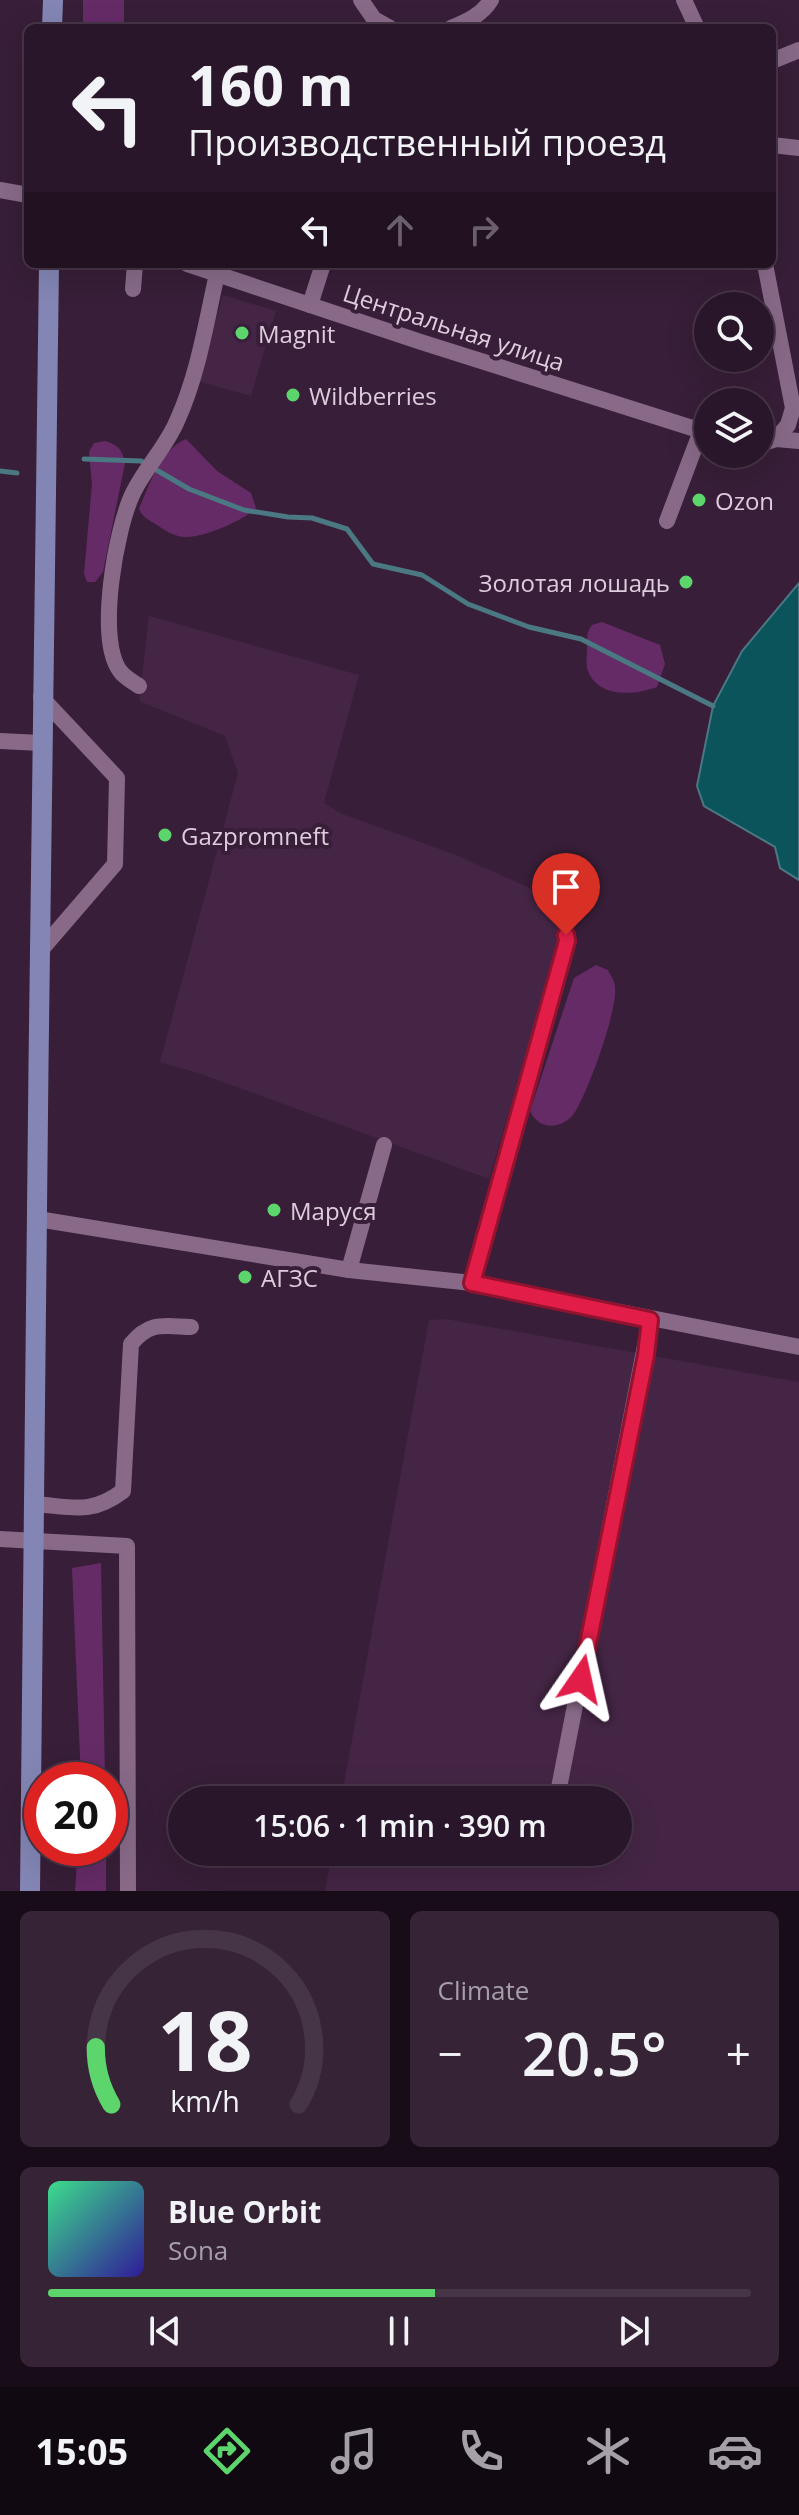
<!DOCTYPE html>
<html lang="en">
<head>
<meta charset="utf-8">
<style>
  :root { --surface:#2a162a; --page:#362336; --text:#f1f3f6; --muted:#a59fa8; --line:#463547; --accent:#5cd56d }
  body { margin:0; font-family:"Open Sans",sans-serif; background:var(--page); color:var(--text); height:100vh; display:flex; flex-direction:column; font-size:30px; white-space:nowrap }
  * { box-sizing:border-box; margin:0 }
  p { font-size:26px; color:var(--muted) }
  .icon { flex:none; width:44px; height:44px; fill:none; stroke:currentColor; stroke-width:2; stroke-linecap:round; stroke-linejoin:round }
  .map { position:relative; height:1891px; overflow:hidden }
  .panel { display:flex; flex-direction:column; gap:20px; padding:20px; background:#170c17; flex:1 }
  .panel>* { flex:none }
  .hud { position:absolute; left:24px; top:24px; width:752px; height:244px; border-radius:12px; box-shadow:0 8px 32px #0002,0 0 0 2px var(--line); background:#2a162a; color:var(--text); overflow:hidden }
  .controls { position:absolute; left:694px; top:292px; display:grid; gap:16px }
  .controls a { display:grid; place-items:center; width:80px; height:80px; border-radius:50%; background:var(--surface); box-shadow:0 8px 32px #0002,0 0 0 2px var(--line); font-size:40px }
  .speed { position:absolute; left:24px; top:1762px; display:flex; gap:16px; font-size:40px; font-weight:700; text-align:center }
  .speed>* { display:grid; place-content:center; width:104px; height:104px; border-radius:50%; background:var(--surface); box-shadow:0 8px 32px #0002,0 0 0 2px var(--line); line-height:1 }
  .speed .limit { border:12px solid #d22; background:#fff; color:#111 }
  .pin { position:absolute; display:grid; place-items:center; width:68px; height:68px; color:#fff; margin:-82px -34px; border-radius:50% 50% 50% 0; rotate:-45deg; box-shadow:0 0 8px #0007 }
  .pin .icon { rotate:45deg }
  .me { position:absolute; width:88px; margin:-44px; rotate:11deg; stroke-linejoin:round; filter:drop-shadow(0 0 6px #0008) }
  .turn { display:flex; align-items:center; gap:28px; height:168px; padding:0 32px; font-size:36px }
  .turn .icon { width:104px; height:104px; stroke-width:2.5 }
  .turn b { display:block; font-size:56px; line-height:68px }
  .lanes { display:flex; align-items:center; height:76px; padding:0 32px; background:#0003; justify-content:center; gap:40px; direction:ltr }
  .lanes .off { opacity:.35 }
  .big { font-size:60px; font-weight:600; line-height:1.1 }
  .panel .widget { flex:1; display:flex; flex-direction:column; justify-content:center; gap:12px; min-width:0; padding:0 28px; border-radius:12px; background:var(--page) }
  .panel .dial { align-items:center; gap:0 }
  .dial svg { height:208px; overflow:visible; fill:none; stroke:var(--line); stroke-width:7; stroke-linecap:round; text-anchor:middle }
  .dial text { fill:var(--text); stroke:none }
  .song { display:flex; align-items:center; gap:24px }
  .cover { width:96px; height:96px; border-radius:12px; background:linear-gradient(135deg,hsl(150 70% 55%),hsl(250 70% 35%)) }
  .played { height:8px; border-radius:4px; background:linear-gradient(90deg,var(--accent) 55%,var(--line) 55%) }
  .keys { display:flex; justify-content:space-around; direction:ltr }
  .heat { display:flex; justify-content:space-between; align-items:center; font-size:44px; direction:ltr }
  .panel .tiles { flex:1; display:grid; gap:20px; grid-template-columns:1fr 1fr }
  .widget:last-child { grid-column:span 2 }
  .trip { position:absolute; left:168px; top:1786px; width:464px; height:80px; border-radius:40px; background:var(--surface); box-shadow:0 8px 32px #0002,0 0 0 2px var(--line); font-weight:600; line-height:80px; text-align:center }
  .tab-bar { display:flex; height:128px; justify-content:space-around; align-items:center; background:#110911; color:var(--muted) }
  .tab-bar .icon { width:56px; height:56px }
  .tab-bar .active { color:var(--accent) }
  .tab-bar b { font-size:36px; color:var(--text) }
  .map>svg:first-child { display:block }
  .built { fill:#442545 }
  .green { fill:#652b67 }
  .water { fill:#0b545c; stroke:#4a7883; stroke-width:2 }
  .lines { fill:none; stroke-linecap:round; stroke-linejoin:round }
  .stream { stroke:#4a7883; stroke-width:5 }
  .minor { stroke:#886a88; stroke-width:16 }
  .major { stroke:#8386b4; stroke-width:20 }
  .route-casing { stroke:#92132f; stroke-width:20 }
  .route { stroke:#e11d48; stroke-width:14 }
  .poi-dot { fill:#5cd56d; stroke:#381e38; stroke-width:3 }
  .labels { text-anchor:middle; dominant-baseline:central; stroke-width:8; stroke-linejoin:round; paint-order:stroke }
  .street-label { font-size:24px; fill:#ddcddd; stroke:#381e38 }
  .poi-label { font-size:24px; fill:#ddcddd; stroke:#381e38; text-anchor:start }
</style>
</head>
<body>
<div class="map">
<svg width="799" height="1891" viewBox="0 0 799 1891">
  <rect width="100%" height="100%" fill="#381e38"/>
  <g class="built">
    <polygon points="223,295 276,311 251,396 197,381"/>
    <polygon points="149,616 359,675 324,803 340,813 456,855 570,906 489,1179 201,1074 160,1062 238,773 225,736 139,701"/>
    <polygon points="446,1319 799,1382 799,1891 325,1891 332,1852 618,1852 618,1800 341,1800 429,1320"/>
  </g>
  <g class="green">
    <rect x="83" y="0" width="41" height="28"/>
    <path d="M186,439l31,32 34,22 5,15c-11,12 -54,30 -70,29 -11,0 -20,-6 -29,-12 -8,-5 -14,-7 -18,-16 10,-24 22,-60 47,-70z"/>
    <path d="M105,441c13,4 17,8 20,22l-22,109 -8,10h-8l-3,-8 8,-90 -3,-32 5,-9z"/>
    <path d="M602,622l58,23 5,19 -8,23c-24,9 -61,11 -70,-19 -1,-6 0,-14 0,-19 0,-9 -1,-17 5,-24z"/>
    <path d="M596,965l12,5c2,5 7,11 7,17 3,23 -27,105 -40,125 -12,18 -36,19 -45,-1l44,-133z"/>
    <polygon points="101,1563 105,1780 81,1780 72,1568"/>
    <polygon points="78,1848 106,1848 106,1891 75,1891"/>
  </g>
  <polygon class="water" points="799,583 799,880 780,868 775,847 704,806 697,786 713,706 742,651"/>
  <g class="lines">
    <g class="stream">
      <polyline points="84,459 141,461 189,489 244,510 288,517 312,518 347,529 373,564 422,575 468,604 529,627 581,639 713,706"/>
      <polyline points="0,471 17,473"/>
    </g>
    <g class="minor">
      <polyline points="361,0 374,19 390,28"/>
      <polyline points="684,0 697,28"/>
      <path d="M451,28c15,-6 31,-13 40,-28"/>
      <polyline points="772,61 799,50"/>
      <polyline points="772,145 799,148"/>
      <polyline points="0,190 28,195"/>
      <polyline points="187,264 421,342 708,433"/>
      <polyline points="765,264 793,408 788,425 776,439"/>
      <polyline points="133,289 135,264"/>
      <polyline points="310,305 323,264"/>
      <polyline points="760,444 776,439 799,441"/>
      <polyline points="667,521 701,431"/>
      <path d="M139,686c-6,-4 -15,-9 -19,-15 -24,-32 -4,-143 13,-178 12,-25 33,-46 44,-72 21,-46 29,-98 40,-147"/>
      <polyline points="41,697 117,778 115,864 41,950"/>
      <polyline points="0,741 41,743"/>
      <polyline points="38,1219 349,1270 472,1283 799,1347"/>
      <polyline points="349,1270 384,1145"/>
      <polyline points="472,1283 567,941 566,935"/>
      <path d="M35,1504c38,3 56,11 88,-13l8,-147c19,-23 32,-18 60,-17"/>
      <polyline points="0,1539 127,1546 128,1891"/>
      <polyline points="557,1798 650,1320"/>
    </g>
    <g class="major">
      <polyline points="52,28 53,0"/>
      <path d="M30,1891c7,-542 9,-1085 19,-1627"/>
    </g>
  </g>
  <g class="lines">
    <g class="route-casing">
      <polyline id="route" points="566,935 567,941 472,1283 650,1320 646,1355 581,1679"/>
    </g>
    <use href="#route" class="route"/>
  </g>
  <g class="poi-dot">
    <circle cx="242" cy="333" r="8"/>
    <circle cx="293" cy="395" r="8"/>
    <circle cx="699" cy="500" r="8"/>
    <circle cx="686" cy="582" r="8"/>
    <circle cx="165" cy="835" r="8"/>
    <circle cx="274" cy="1210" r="8"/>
    <circle cx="245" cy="1277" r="8"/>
  </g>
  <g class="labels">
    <g class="street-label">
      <text transform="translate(454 327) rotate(18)">Центральная улица</text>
    </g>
    <g class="poi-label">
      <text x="258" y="333">Magnit</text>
      <text x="309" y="395">Wildberries</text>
      <text x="715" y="500">Ozon</text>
      <text x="670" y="582" text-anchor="end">Золотая лошадь</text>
      <text x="181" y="835">Gazpromneft</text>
      <text x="290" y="1210">Маруся</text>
      <text x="261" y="1277">АГЗС</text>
    </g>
  </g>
</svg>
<div class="controls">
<a><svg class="icon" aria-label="search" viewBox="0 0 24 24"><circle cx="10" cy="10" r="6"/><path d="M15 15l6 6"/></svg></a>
<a><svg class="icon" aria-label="layers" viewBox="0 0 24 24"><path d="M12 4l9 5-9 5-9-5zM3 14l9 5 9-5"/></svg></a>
</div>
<div class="speed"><div class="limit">20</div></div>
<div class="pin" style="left:566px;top:935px;background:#d93025"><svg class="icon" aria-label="arrive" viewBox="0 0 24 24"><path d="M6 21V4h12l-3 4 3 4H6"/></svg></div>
<svg class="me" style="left:581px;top:1679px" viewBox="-20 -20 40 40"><path d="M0-17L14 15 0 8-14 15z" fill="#e11d48" stroke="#fff" stroke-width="4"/></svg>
<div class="trip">15:06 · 1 min · 390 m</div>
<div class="hud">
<div class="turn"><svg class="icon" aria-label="left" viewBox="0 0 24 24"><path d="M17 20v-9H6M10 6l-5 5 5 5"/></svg><div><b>160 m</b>Производственный проезд</div></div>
<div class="lanes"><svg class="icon" aria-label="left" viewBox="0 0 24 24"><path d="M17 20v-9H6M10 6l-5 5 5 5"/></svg><svg class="icon off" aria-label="ahead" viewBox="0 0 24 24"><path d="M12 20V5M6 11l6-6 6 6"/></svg><svg class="icon off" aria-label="right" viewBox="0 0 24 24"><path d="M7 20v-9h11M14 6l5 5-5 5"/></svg></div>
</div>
</div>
<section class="panel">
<div class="tiles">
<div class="widget dial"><svg viewBox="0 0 100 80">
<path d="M14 69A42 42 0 1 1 86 69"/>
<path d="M14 69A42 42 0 0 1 8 47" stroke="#5cd56d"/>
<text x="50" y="56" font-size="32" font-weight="700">18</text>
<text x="50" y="72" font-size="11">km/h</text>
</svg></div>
<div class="widget"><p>Climate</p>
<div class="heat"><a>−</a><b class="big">20.5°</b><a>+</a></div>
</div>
<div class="widget">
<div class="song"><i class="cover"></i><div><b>Blue Orbit</b><p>Sona</p></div></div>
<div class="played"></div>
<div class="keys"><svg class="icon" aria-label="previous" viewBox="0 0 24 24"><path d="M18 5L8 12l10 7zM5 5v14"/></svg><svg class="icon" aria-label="pause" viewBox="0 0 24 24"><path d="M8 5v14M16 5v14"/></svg><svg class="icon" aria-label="next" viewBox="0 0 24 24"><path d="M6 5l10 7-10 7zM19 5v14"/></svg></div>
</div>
</div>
</section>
<nav class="tab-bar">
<b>15:05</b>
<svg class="icon active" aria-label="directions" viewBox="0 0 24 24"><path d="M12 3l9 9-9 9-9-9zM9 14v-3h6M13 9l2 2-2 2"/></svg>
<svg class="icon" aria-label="music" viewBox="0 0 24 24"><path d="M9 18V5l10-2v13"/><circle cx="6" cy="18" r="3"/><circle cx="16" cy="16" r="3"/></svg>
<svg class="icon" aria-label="phone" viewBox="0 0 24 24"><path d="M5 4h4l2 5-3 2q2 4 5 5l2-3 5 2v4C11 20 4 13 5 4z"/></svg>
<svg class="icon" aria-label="climate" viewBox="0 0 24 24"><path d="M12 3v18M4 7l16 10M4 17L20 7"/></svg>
<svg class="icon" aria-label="car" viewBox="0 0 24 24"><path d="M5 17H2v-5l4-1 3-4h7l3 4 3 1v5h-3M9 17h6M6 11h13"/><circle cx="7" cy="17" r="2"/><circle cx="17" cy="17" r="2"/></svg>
</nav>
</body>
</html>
